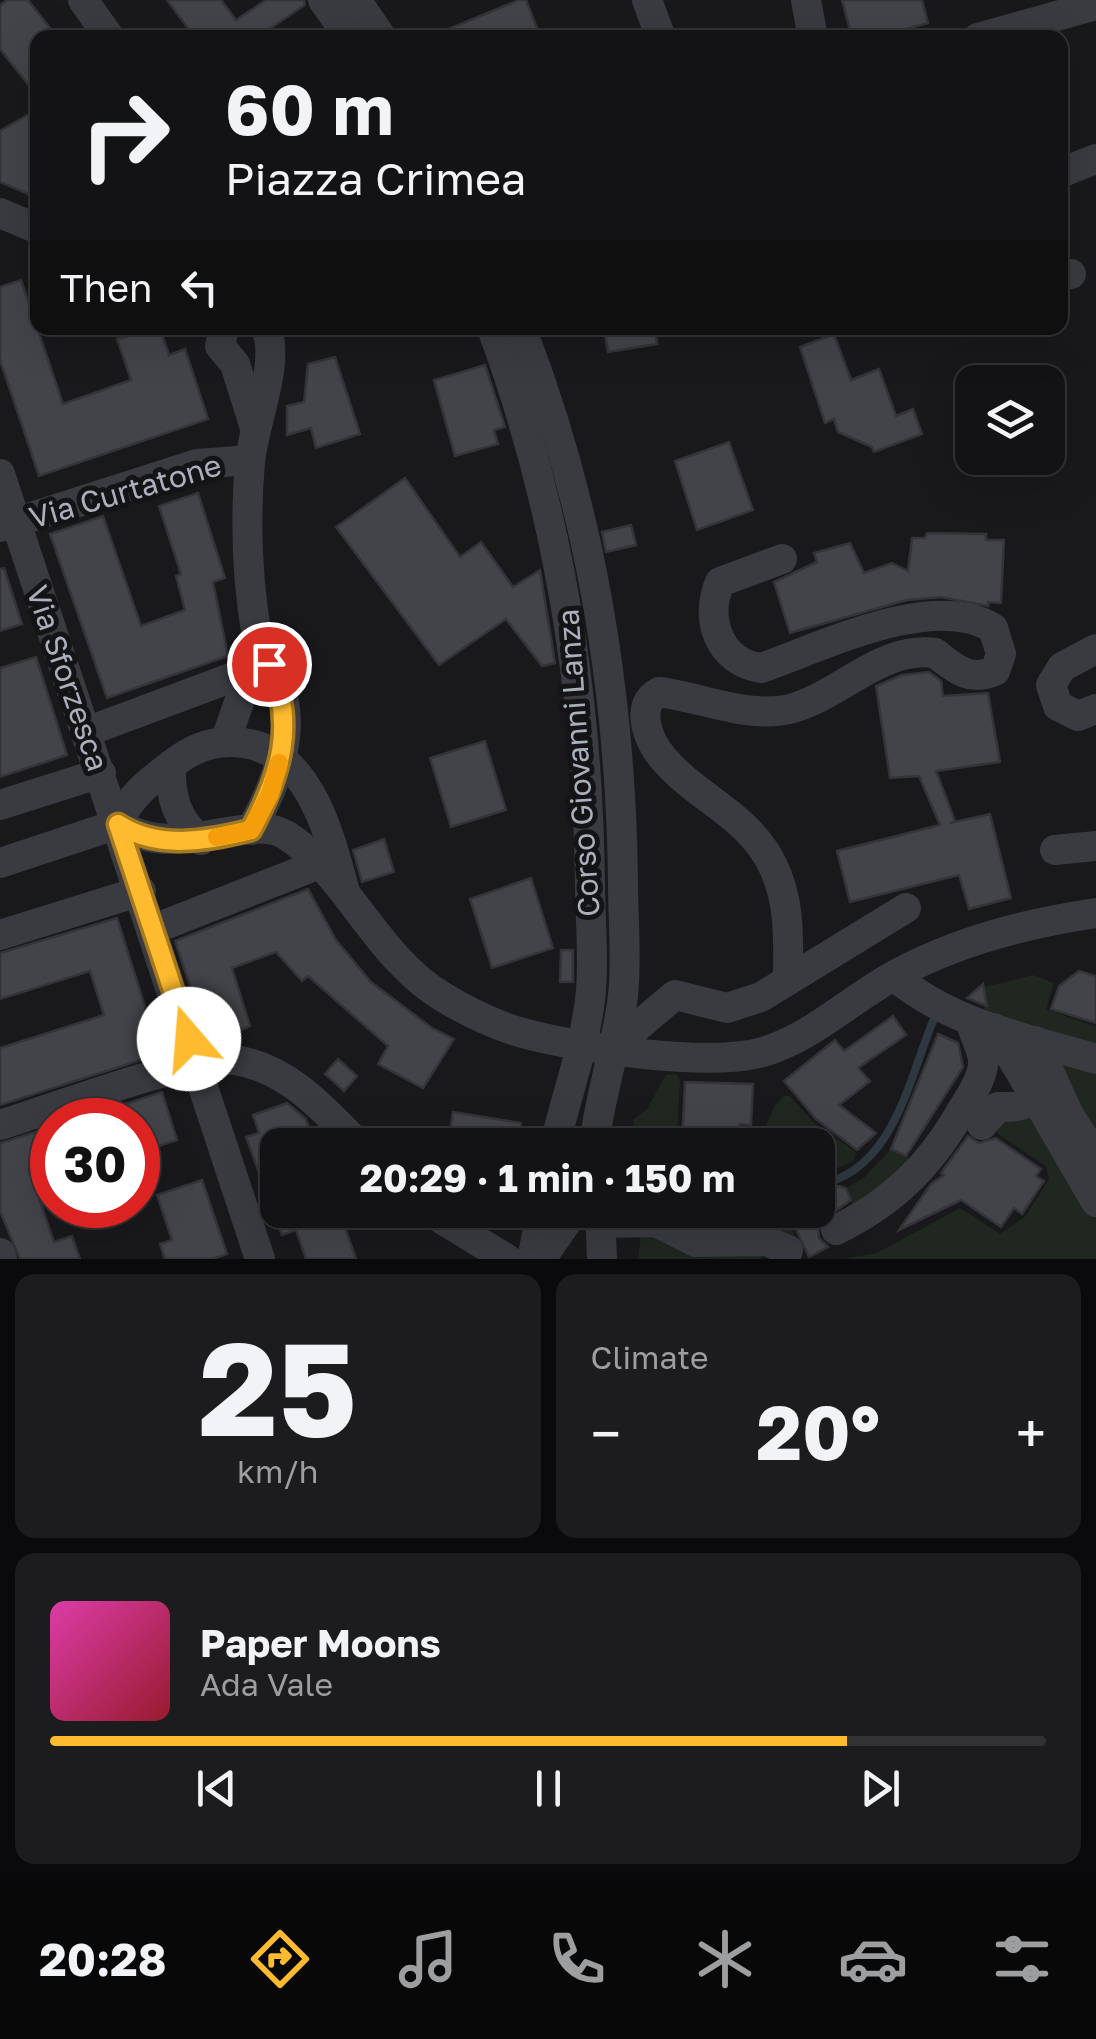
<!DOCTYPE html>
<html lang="en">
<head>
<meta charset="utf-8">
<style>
  :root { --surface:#131315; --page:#1c1c1e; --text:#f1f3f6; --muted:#9d9ea0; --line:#323234; --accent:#febb2f }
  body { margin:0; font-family:"Golos Text",sans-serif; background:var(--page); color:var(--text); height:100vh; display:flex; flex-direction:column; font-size:38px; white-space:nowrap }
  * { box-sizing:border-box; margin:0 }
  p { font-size:32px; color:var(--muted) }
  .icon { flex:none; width:55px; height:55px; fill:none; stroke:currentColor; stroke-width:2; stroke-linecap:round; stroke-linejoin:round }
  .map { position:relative; height:1259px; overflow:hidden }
  .details { display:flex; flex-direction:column; gap:15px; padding:15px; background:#0a0a0c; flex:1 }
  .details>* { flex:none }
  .top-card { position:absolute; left:30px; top:30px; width:1038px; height:305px; border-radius:20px; box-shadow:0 10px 40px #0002,0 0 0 2px var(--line); background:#131315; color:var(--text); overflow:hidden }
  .buttons { position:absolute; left:955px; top:365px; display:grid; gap:20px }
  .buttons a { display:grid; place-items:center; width:110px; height:110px; border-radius:20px; background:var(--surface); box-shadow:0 10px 40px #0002,0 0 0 2px var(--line); font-size:50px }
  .speed { position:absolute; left:30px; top:1098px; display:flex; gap:20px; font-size:50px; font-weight:700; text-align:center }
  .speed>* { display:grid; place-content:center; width:130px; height:130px; border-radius:50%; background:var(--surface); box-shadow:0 10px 40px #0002,0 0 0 2px var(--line); line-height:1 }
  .speed .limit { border:15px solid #d22; background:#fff; color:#111 }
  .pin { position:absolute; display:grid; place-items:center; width:85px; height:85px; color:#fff; margin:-42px; border:5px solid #fff; border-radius:50%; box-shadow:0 2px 10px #0007 }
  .me { position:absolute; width:110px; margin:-55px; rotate:342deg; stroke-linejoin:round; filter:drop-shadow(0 0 8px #0008) }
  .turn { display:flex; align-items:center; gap:35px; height:210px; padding:0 30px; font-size:45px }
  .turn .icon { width:130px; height:130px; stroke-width:2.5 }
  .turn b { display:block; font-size:70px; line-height:85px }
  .then { display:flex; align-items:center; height:95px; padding:0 30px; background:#0003; gap:20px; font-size:38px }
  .big { font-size:75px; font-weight:700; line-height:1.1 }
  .details .tile { flex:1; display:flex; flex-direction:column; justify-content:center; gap:15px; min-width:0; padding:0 35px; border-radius:20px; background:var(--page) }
  .details .dial { align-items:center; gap:0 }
  .dial b { font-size:130px; line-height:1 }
  .song { display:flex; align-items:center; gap:30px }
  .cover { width:120px; height:120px; border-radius:15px; background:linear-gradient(135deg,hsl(320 70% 55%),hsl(350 70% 35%)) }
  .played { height:10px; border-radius:5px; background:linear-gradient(90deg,var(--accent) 80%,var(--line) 80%) }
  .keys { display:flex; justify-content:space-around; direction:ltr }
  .heat { display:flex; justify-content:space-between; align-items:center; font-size:55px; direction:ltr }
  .details .tiles { flex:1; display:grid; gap:15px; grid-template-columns:1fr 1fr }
  .tile:last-child { grid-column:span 2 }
  .trip { position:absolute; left:260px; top:1128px; width:575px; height:100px; border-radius:20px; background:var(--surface); box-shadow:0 10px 40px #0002,0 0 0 2px var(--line); font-weight:700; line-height:100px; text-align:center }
  .tabs { display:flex; height:160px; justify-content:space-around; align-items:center; background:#080808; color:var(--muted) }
  .tabs .icon { width:70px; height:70px }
  .tabs .on { color:var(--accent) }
  .tabs b { font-size:45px; color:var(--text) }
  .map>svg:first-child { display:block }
  .green { fill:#1f2720 }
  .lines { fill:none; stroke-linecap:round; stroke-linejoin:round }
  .stream { stroke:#2e3841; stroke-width:8 }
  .building { fill:#434449; stroke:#333338; stroke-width:2.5 }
  .minor { stroke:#3a3b41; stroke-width:30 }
  .route-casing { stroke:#a57a1f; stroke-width:25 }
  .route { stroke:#febb2f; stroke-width:18 }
  .slow { stroke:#f59e0b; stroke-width:18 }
  .labels { text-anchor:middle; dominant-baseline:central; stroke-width:10; stroke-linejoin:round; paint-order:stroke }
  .street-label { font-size:30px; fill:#abb0bc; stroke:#141417 }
</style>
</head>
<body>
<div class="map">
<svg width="1096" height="1259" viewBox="0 0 1096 1259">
  <rect width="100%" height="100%" fill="#19191c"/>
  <g class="green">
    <polygon points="1033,975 1054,983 1046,1009 1096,1027 1096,1045 985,1013 981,988"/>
    <polygon points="1020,1046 1096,1068 1096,1180"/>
    <polygon points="676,1074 680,1080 676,1145 635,1141 633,1120 647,1109 666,1075"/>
    <polygon points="784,1096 790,1096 814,1123 856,1152 854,1161 818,1176 818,1145 757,1145 775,1105"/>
    <polygon points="1033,1109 1096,1217 1096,1259 842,1259 877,1253 960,1208 1000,1234 1025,1217 1049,1179 1046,1166 998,1134 996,1128 1002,1120"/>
    <polygon points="891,1149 912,1159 901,1175 853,1205 846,1188 864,1178"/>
    <polygon points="668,1210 785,1210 795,1234 759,1259 638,1259 641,1234 668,1216"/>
  </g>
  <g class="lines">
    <path class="stream" d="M818,1185c75,-14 90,-103 115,-164"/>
  </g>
  <g class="building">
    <polygon points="7,0 28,0 58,38 38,38 38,97 0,49 0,5"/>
    <polygon points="167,0 221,0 236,20 266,0 304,0 305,5 256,38 195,38"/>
    <polygon points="519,0 526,0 541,38 427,38"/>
    <polygon points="842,0 922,0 928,23 873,38 852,38"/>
    <polygon points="38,109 38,184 28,194 0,182 0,131"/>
    <polygon points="21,280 63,404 131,380 117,339 160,328 169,355 185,349 208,419 39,476 0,360 0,287"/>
    <polygon points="604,328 655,328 657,344 608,352"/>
    <polygon points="834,334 851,380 879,369 896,416 913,409 922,434 874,452 872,447 838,432 834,419 825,423 800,347"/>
    <polygon points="335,357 360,434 316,448 311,428 287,435 287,406 304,402 308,364"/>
    <polygon points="485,365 505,427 494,430 498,444 455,456 434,380"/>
    <polygon points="729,442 753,510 697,530 675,461"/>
    <polygon points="405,478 460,557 481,542 513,587 540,570 555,663 542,666 506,619 439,665 336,527"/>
    <polygon points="198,493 225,578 213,582 228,656 107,698 50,534 103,516 141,626 185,610 176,576 181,574 159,506"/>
    <polygon points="631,525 636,545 606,552 602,532"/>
    <polygon points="927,533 986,534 986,540 1004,540 1001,603 988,602 988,606 941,597 907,600 790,633 774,582 817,562 814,553 850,543 864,573 892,563 908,571 912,538 925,538"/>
    <polygon points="4,568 22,624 0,631 0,569"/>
    <polygon points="36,657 67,755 0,777 0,668"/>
    <polygon points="929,672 941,681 943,696 988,693 1000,762 936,771 955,821 950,823 990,814 1011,898 969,909 959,875 850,902 837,851 940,825 919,776 890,778 876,686 902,675"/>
    <polygon points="485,741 506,810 451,827 430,758"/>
    <polygon points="384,839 394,872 362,882 353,850"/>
    <polygon points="531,878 553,948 492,968 470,899"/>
    <polygon points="308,889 336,940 371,982 432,1028 454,1039 423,1088 378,1064 388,1046 308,976 302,981 276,952 232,968 250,1026 237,1032 215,1025 207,1003 197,1007 175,941"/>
    <polygon points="117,918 160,1054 0,1105 0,1048 104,1015 90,971 0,999 0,953"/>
    <polygon points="561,950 573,950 573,982 560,982"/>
    <polygon points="1079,971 1096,976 1096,1023 1051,1009 1059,986"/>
    <polygon points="983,984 987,1006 967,998"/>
    <polygon points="893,1016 906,1035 858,1068 870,1081 839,1105 876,1133 857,1150 816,1119 784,1081 835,1040 844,1051"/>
    <polygon points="938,1034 958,1043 963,1067 906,1156 891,1149"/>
    <polygon points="338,1059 357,1076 344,1091 325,1074"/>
    <polygon points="685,1082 753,1084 751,1125 740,1124 739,1145 682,1143"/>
    <polygon points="162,1092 177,1140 138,1153 138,1120 77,1120"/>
    <polygon points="287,1103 306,1119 313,1139 278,1145 278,1210 339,1210 356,1259 306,1259 296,1230 282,1235 246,1137 259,1133 253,1115"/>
    <polygon points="453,1112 521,1123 518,1145 448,1145"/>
    <polygon points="52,1127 52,1162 29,1169 54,1242 72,1236 80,1259 20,1259 0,1211 0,1143"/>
    <polygon points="968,1136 979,1143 996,1138 1041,1169 1036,1176 1044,1181 1022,1214 1014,1208 1001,1227 961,1200 899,1230 931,1184 944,1175 941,1173"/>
    <polygon points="202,1180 227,1254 212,1259 165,1259 160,1244 172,1240 157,1195"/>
    <polygon points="839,1186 846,1188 851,1200 818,1223 819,1238 828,1247 809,1257 787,1210 812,1210 818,1222 818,1191"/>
  </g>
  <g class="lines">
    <g class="minor">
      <polyline points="83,0 110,38"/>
      <polyline points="323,0 350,38"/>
      <polyline points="356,0 382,38"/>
      <polyline points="647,0 661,38"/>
      <polyline points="806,0 813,38"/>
      <polyline points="978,38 1096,5"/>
      <polyline points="1060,173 1096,159"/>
      <polyline points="0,213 38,229"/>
      <polyline points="1060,275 1071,274"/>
      <polyline points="224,328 220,346 235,364 255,428"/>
      <path d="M492,328c66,179 96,365 98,556 0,35 4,71 1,106 -4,51 -25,105 -36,155"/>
      <path d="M521,328c69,177 100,365 102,555 0,37 4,77 0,113 -6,50 -23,99 -29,149"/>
      <polyline points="0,474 260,1259"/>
      <polyline points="0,527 197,464 250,460"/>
      <path d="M782,559l-62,23c-16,37 -1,80 41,86 61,-21 172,-77 232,-40l8,26 -6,17c-26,11 -39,-2 -60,-18 -55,-7 -95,43 -145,56 -43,10 -89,-12 -131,-17 -25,12 -11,49 4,66 33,40 86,57 110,108 18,38 15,74 15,114"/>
      <polyline points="1096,649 1062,667 1051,685 1058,706 1078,716 1096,709"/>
      <polyline points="86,732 252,670"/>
      <polyline points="225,742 254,660"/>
      <path d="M171,765c-1,32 5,54 30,75"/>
      <polyline points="0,805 101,773"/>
      <path d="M118,824c61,39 128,-13 168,11 61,39 90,122 157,162 23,14 50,27 76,35 57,16 199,38 253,17 46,-17 81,-51 123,-74 62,-34 132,-52 201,-62"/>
      <path d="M118,824c10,-27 34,-45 57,-62 17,-13 36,-21 58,-20 75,2 96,90 112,150"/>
      <path d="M251,830c23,-42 47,-97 28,-145 -7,-16 -19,-31 -22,-48 -10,-58 -12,-117 -7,-175 3,-37 31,-100 16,-134"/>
      <polyline points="1055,850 1096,846"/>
      <polyline points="0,863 118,824"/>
      <polyline points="154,929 317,865"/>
      <polyline points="0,935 141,891"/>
      <path d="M894,976c57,48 132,62 202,83"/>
      <polyline points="1035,1041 1069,1115 1096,1157"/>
      <polyline points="612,1048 675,995 727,1008 761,997 906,908"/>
      <polyline points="1042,1109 1096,1202"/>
      <path d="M0,1125c45,-14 198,-71 235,-65 53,8 88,49 124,85"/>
      <path d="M982,1125l16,-18c15,0 30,2 33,-17l-37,-62"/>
      <polyline points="427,1210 507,1259"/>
      <polyline points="600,1210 602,1259"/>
      <polyline points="602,1223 656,1222 696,1242 766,1241 788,1250 785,1259"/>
      <path d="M836,1230c55,-27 92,-62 123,-115 9,-15 21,-32 24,-49 2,-15 -10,-30 -12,-45"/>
      <polyline points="0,1253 2,1259"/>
      <polyline points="532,1259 542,1210"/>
      <polyline points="541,1259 575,1210"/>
    </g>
  </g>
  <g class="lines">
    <g class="route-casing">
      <path id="route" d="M189,1039l-71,-215c40,26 89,17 133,6 29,-54 46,-107 18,-166"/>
    </g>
    <use href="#route" class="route"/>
    <polyline class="slow" points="217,837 251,830 270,794 279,763"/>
  </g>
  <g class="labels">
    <g class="street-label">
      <text transform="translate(125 491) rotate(-16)">Via Curtatone</text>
      <text transform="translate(68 678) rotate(71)">Via Sforzesca</text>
      <text transform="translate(578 763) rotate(-94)">Corso Giovanni Lanza</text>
    </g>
  </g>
</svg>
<div class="buttons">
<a><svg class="icon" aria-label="layers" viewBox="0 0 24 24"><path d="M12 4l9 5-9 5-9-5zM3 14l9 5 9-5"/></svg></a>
</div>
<div class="speed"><div class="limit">30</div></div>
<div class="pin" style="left:269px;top:664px;background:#d93025"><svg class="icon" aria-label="arrive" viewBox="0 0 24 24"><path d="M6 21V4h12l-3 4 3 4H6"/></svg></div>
<svg class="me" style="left:189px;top:1039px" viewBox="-20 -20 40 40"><circle r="19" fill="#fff"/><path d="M0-13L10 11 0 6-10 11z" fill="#febb2f"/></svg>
<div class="trip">20:29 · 1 min · 150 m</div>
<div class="top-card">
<div class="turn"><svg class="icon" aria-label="right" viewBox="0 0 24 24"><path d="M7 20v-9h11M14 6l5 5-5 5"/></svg><div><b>60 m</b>Piazza Crimea</div></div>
<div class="then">Then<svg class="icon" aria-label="left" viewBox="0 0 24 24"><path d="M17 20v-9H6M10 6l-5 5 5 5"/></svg></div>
</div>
</div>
<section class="details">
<div class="tiles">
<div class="tile dial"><b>25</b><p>km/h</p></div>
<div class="tile"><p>Climate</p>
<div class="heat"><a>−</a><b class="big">20°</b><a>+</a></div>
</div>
<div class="tile">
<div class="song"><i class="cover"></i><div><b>Paper Moons</b><p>Ada Vale</p></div></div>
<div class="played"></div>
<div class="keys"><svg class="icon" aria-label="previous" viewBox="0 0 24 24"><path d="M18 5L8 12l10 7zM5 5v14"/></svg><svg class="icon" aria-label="pause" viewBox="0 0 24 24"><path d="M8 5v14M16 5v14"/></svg><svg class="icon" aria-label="next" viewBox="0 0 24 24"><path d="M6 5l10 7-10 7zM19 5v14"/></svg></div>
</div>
</div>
</section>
<nav class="tabs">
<b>20:28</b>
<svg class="icon on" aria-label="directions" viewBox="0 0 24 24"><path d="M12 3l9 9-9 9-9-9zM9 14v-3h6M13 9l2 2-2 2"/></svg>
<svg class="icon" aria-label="music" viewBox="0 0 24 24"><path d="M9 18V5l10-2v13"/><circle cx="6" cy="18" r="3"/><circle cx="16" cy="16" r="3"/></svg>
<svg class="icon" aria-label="phone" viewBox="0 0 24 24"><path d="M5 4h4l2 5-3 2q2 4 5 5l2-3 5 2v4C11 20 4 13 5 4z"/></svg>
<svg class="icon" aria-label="climate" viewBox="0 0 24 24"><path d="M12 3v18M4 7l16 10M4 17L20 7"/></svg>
<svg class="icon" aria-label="car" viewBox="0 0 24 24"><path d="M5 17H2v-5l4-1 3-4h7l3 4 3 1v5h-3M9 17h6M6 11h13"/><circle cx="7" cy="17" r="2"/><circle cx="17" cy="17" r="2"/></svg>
<svg class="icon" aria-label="filters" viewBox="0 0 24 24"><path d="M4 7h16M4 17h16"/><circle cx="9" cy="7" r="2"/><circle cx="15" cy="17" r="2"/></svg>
</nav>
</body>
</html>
